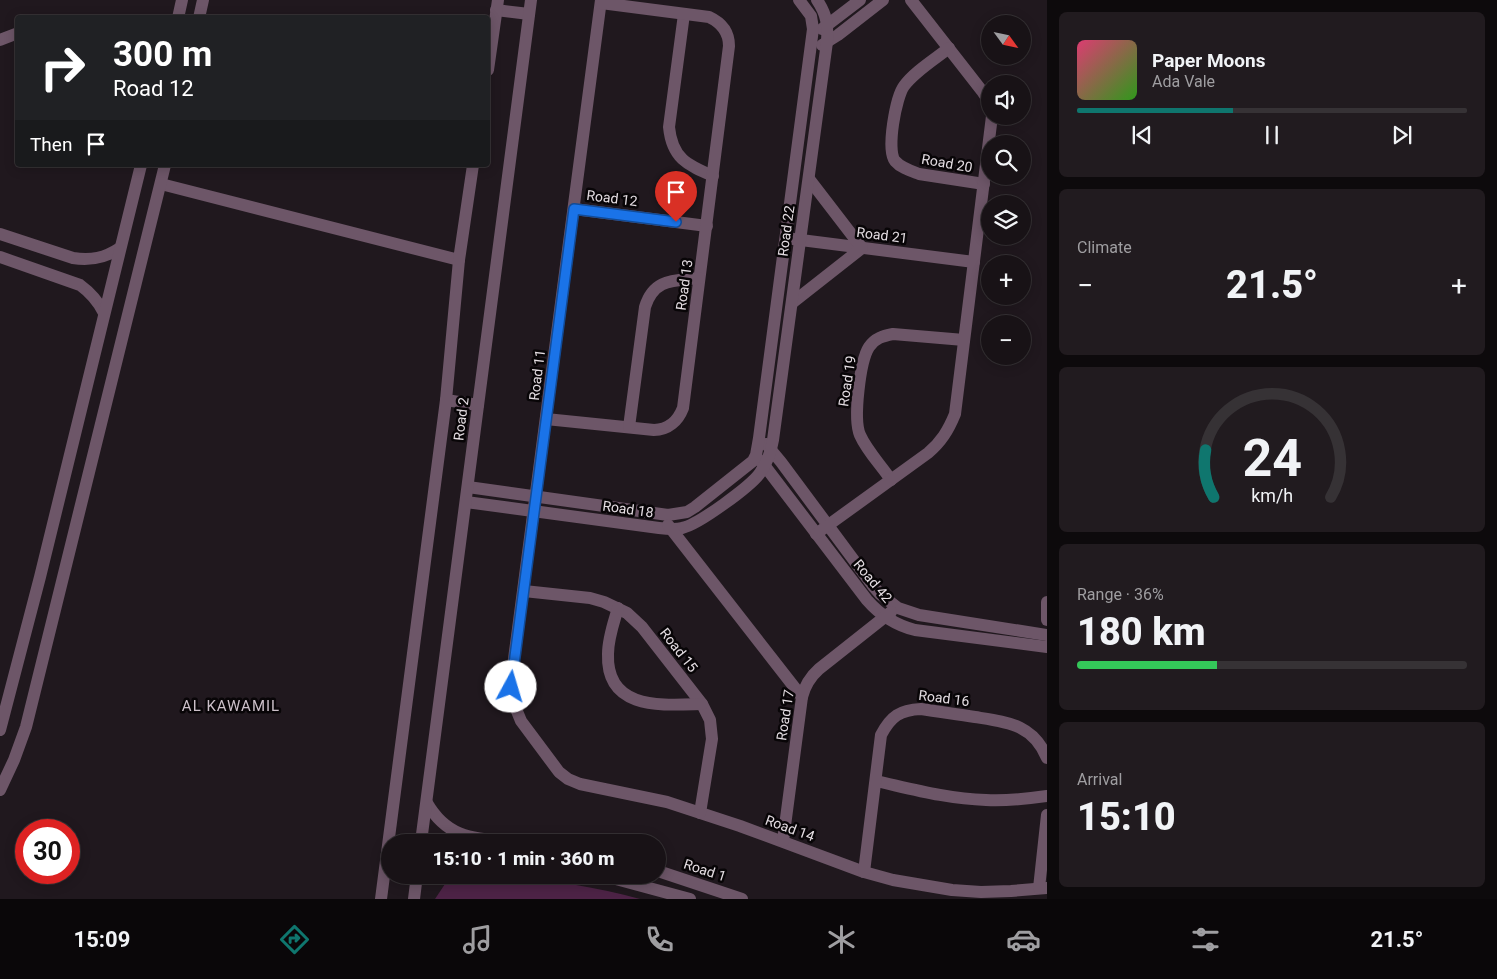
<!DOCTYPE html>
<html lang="en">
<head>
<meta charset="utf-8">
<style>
  :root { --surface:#181216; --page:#211b1f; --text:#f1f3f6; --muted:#9f9ea1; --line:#363235; --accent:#0f766e }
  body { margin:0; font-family:Roboto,sans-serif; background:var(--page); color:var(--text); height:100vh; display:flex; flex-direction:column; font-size:19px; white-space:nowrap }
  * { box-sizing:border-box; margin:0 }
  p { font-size:16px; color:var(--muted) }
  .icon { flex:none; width:28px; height:28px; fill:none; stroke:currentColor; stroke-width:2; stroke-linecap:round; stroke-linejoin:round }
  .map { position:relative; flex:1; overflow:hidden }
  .sheet { display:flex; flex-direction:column; gap:12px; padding:12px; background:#0d0a0c; width:450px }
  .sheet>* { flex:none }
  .banner { position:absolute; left:15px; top:15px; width:475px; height:152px; border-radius:5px; box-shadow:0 2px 12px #0003,0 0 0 1px var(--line); background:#202124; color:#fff; overflow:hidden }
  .needle { width:32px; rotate:123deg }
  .buttons { position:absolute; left:981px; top:15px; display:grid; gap:10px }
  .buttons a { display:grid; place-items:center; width:50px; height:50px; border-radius:50%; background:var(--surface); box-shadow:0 2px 12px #0003,0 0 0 1px var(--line); font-size:25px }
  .speed { position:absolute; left:15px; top:819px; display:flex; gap:10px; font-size:25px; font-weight:700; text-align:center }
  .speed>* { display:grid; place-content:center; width:65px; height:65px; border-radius:50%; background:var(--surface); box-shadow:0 2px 12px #0003,0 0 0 1px var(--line); line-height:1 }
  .speed .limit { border:8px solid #d22; background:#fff; color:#111 }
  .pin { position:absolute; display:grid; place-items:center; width:42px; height:42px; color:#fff; margin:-51px -21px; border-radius:50% 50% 50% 0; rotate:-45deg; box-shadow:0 0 5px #0007 }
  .pin .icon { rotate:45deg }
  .me { position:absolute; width:55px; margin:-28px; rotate:6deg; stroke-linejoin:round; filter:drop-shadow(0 0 4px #0008) }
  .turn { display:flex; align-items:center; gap:18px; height:105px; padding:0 15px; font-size:22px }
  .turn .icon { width:65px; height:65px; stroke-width:2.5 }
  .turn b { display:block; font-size:35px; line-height:42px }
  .then { display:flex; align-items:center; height:48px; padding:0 15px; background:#0003; gap:10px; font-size:19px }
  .big { font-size:38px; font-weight:800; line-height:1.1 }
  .sheet .widget { flex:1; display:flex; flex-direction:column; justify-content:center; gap:8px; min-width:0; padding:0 18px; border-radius:8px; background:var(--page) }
  .sheet .dial { align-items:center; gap:0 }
  .dial svg { height:130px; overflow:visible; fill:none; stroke:var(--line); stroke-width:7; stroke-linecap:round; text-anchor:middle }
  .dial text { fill:var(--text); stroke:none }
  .song { display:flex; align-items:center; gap:15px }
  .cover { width:60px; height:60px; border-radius:8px; background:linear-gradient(135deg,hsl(340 70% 55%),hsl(110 70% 35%)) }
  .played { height:5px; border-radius:2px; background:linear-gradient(90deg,var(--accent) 40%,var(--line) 40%) }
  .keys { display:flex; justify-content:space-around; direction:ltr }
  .heat { display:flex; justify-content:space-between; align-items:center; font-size:28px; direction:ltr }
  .charge { height:8px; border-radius:4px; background:linear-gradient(90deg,#34c759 36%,var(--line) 0) }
  .trip { position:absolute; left:381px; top:834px; width:285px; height:50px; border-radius:25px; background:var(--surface); box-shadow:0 2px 12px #0003,0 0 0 1px var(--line); font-weight:800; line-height:50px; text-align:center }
  .tab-bar { display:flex; height:80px; justify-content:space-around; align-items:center; background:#0a0709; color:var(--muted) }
  .tab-bar .icon { width:35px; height:35px }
  .tab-bar .active { color:var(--accent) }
  .tab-bar b { font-size:22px; color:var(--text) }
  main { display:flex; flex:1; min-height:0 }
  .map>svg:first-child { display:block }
  .green { fill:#4d2346 }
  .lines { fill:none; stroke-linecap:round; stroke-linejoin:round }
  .street { stroke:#6d5668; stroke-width:12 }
  .route-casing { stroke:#114b97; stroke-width:12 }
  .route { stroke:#1a73e8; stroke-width:9 }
  .labels { text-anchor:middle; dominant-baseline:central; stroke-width:5; stroke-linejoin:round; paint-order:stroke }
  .street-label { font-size:14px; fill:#e4dde2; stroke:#080507 }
  .neighbourhood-label { font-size:15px; letter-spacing:1px; fill:#ccc0c9; stroke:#080507 }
</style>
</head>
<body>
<main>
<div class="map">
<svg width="1047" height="899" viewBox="0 0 1047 899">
  <rect width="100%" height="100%" fill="#20181e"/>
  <path class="green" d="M458,875c61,0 123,8 182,24h-205l14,-21z"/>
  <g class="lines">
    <g class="street">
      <polyline points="601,0 512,674 512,699 521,721 559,772 568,779 580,784 667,802 740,826 864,872 893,880 952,890 981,892 1011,891 1047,888"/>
      <polyline points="911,0 982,91 990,103"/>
      <polyline points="496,10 529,14"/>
      <path d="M684,14l-15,113c3,31 18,38 44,49"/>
      <polyline points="178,18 182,0"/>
      <polyline points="199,18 203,0"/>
      <polyline points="822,29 860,0"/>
      <polyline points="0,40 18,33"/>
      <polyline points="822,45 838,35 883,0"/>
      <path d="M949,48c-14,11 -35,24 -45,38 -8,11 -18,64 -9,75 6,7 16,10 24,13l65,10"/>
      <polyline points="488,70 498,0"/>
      <polyline points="161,184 459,260"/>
      <polyline points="574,209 707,226"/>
      <path d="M0,234l73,24c18,3 32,0 47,-10"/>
      <polyline points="793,239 974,262"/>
      <path d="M0,257l80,28c11,8 18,16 24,28"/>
      <polyline points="792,303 862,248 809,179"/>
      <polyline points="446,400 478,405"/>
      <path d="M546,419l108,11c14,0 24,-9 29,-22l46,-362c0,-14 -7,-23 -20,-29l-108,-14"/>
      <path d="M629,427l16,-120c9,-29 29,-26 54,-29"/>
      <polyline points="766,444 781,462 873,586 880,594 898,608 919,615 1047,635"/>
      <path d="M761,461l106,139c13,15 28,25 48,30l132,17"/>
      <path d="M891,480c-10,-15 -24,-29 -31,-45 -7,-16 0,-74 9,-88 6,-9 14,-11 24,-13l71,6"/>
      <polyline points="468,487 668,515 687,512 695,507 753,461 756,455 759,438 813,29 811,16 799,0"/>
      <path d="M466,502l193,26c8,1 16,2 23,0 16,-3 69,-42 78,-55 7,-10 11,-21 13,-33l54,-398c1,-17 0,-27 -10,-42"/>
      <polyline points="668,525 802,697"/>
      <path d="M816,534l112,-81c13,-11 20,-22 27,-39l37,-298"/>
      <polyline points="524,591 590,598 604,602 627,613 642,627 702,704 710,720 712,739 700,813"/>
      <polyline points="1047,602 1047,620"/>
      <path d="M618,608c-4,14 -10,30 -10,46 -2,57 55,51 94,50"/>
      <polyline points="0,730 40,577 141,165"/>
      <path d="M876,781c36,8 72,18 110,19 20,1 40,-1 61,-4"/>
      <polyline points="0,790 14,760 26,727 165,165"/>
      <path d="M427,803c22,38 50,35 89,39"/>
      <path d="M783,841l19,-144c3,-12 8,-20 17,-28l72,-57"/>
      <polyline points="421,842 531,0"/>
      <polyline points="658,871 742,899"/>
      <path d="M864,872l17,-137c10,-19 19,-25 40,-26 18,3 36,5 54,8 32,5 58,7 72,41"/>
      <polyline points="601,875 690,899"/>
      <polyline points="1039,888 1047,815"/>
      <polyline points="381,899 446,400 459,260 473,165"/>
      <polyline points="414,899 417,875"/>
    </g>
  </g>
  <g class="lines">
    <g class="route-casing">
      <polyline id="route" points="511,687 574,209 676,222"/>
    </g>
    <use href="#route" class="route"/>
  </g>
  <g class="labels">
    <g class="street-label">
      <text transform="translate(947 163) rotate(10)">Road 20</text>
      <text transform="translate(612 198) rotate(7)">Road 12</text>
      <text transform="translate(786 231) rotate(-82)">Road 22</text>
      <text transform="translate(882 235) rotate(7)">Road 21</text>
      <text transform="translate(684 285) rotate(-82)">Road 13</text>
      <text transform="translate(537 375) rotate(-83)">Road 11</text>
      <text transform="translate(847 381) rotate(-81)">Road 19</text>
      <text transform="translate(461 419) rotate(-83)">Road 2</text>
      <text transform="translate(628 509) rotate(8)">Road 18</text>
      <text transform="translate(873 581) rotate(50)">Road 42</text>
      <text transform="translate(679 650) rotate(52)">Road 15</text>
      <text transform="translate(944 698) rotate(7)">Road 16</text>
      <text transform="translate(785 715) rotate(-81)">Road 17</text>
      <text transform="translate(790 828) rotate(20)">Road 14</text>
      <text transform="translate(705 870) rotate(18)">Road 1</text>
    </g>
    <g class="neighbourhood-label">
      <text x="231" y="706">AL KAWAMIL</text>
    </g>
  </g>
</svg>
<div class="buttons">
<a><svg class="needle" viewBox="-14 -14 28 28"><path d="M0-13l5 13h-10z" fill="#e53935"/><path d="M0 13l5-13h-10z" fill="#9f9ea1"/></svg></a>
<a><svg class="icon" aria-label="sound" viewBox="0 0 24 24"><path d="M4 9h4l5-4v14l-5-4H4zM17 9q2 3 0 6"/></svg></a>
<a><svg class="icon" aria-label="search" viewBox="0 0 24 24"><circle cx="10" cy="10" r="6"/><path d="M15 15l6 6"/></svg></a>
<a><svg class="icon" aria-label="layers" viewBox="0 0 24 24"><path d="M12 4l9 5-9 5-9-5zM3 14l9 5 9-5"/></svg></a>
<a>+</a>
<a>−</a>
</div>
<div class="speed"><div class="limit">30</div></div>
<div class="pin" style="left:676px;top:222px;background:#d93025"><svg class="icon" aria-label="arrive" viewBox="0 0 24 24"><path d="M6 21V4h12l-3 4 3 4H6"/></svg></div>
<svg class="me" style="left:511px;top:687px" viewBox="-20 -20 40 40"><circle r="19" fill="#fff"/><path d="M0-13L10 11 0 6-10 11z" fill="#1a73e8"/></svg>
<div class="trip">15:10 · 1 min · 360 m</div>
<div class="banner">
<div class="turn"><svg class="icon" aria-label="right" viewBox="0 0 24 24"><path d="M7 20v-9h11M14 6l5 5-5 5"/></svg><div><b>300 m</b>Road 12</div></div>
<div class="then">Then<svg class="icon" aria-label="arrive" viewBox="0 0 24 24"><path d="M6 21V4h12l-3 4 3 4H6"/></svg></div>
</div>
</div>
<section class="sheet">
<div class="widget">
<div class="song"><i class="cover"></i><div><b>Paper Moons</b><p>Ada Vale</p></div></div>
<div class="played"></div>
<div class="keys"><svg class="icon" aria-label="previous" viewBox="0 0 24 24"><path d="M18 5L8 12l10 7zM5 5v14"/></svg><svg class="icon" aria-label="pause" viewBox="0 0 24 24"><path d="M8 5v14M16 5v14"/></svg><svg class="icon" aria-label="next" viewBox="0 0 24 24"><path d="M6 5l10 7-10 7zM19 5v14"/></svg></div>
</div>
<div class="widget"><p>Climate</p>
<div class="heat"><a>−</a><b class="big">21.5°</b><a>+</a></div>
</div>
<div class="widget dial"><svg viewBox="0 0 100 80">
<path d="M14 69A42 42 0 1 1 86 69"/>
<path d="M14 69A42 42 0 0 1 9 40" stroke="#0f766e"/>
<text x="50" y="56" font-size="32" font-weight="700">24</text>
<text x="50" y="72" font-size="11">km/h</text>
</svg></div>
<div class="widget"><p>Range · 36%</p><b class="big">180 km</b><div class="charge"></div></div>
<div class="widget"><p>Arrival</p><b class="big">15:10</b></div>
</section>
</main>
<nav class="tab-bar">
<b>15:09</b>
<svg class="icon active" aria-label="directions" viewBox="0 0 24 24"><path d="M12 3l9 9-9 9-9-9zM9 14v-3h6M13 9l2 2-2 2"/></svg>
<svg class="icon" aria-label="music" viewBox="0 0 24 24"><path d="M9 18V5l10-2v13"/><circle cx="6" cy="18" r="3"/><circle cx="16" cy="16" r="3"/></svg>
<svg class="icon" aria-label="phone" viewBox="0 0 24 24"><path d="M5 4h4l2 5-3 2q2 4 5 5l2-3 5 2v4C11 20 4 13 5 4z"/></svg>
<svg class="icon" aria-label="climate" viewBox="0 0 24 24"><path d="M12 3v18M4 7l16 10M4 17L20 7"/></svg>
<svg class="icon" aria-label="car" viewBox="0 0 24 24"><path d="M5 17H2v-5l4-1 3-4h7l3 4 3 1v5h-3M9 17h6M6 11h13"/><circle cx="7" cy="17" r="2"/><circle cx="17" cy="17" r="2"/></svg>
<svg class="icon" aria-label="filters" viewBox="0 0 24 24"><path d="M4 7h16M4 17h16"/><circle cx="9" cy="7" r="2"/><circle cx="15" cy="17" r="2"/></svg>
<b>21.5°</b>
</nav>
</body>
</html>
